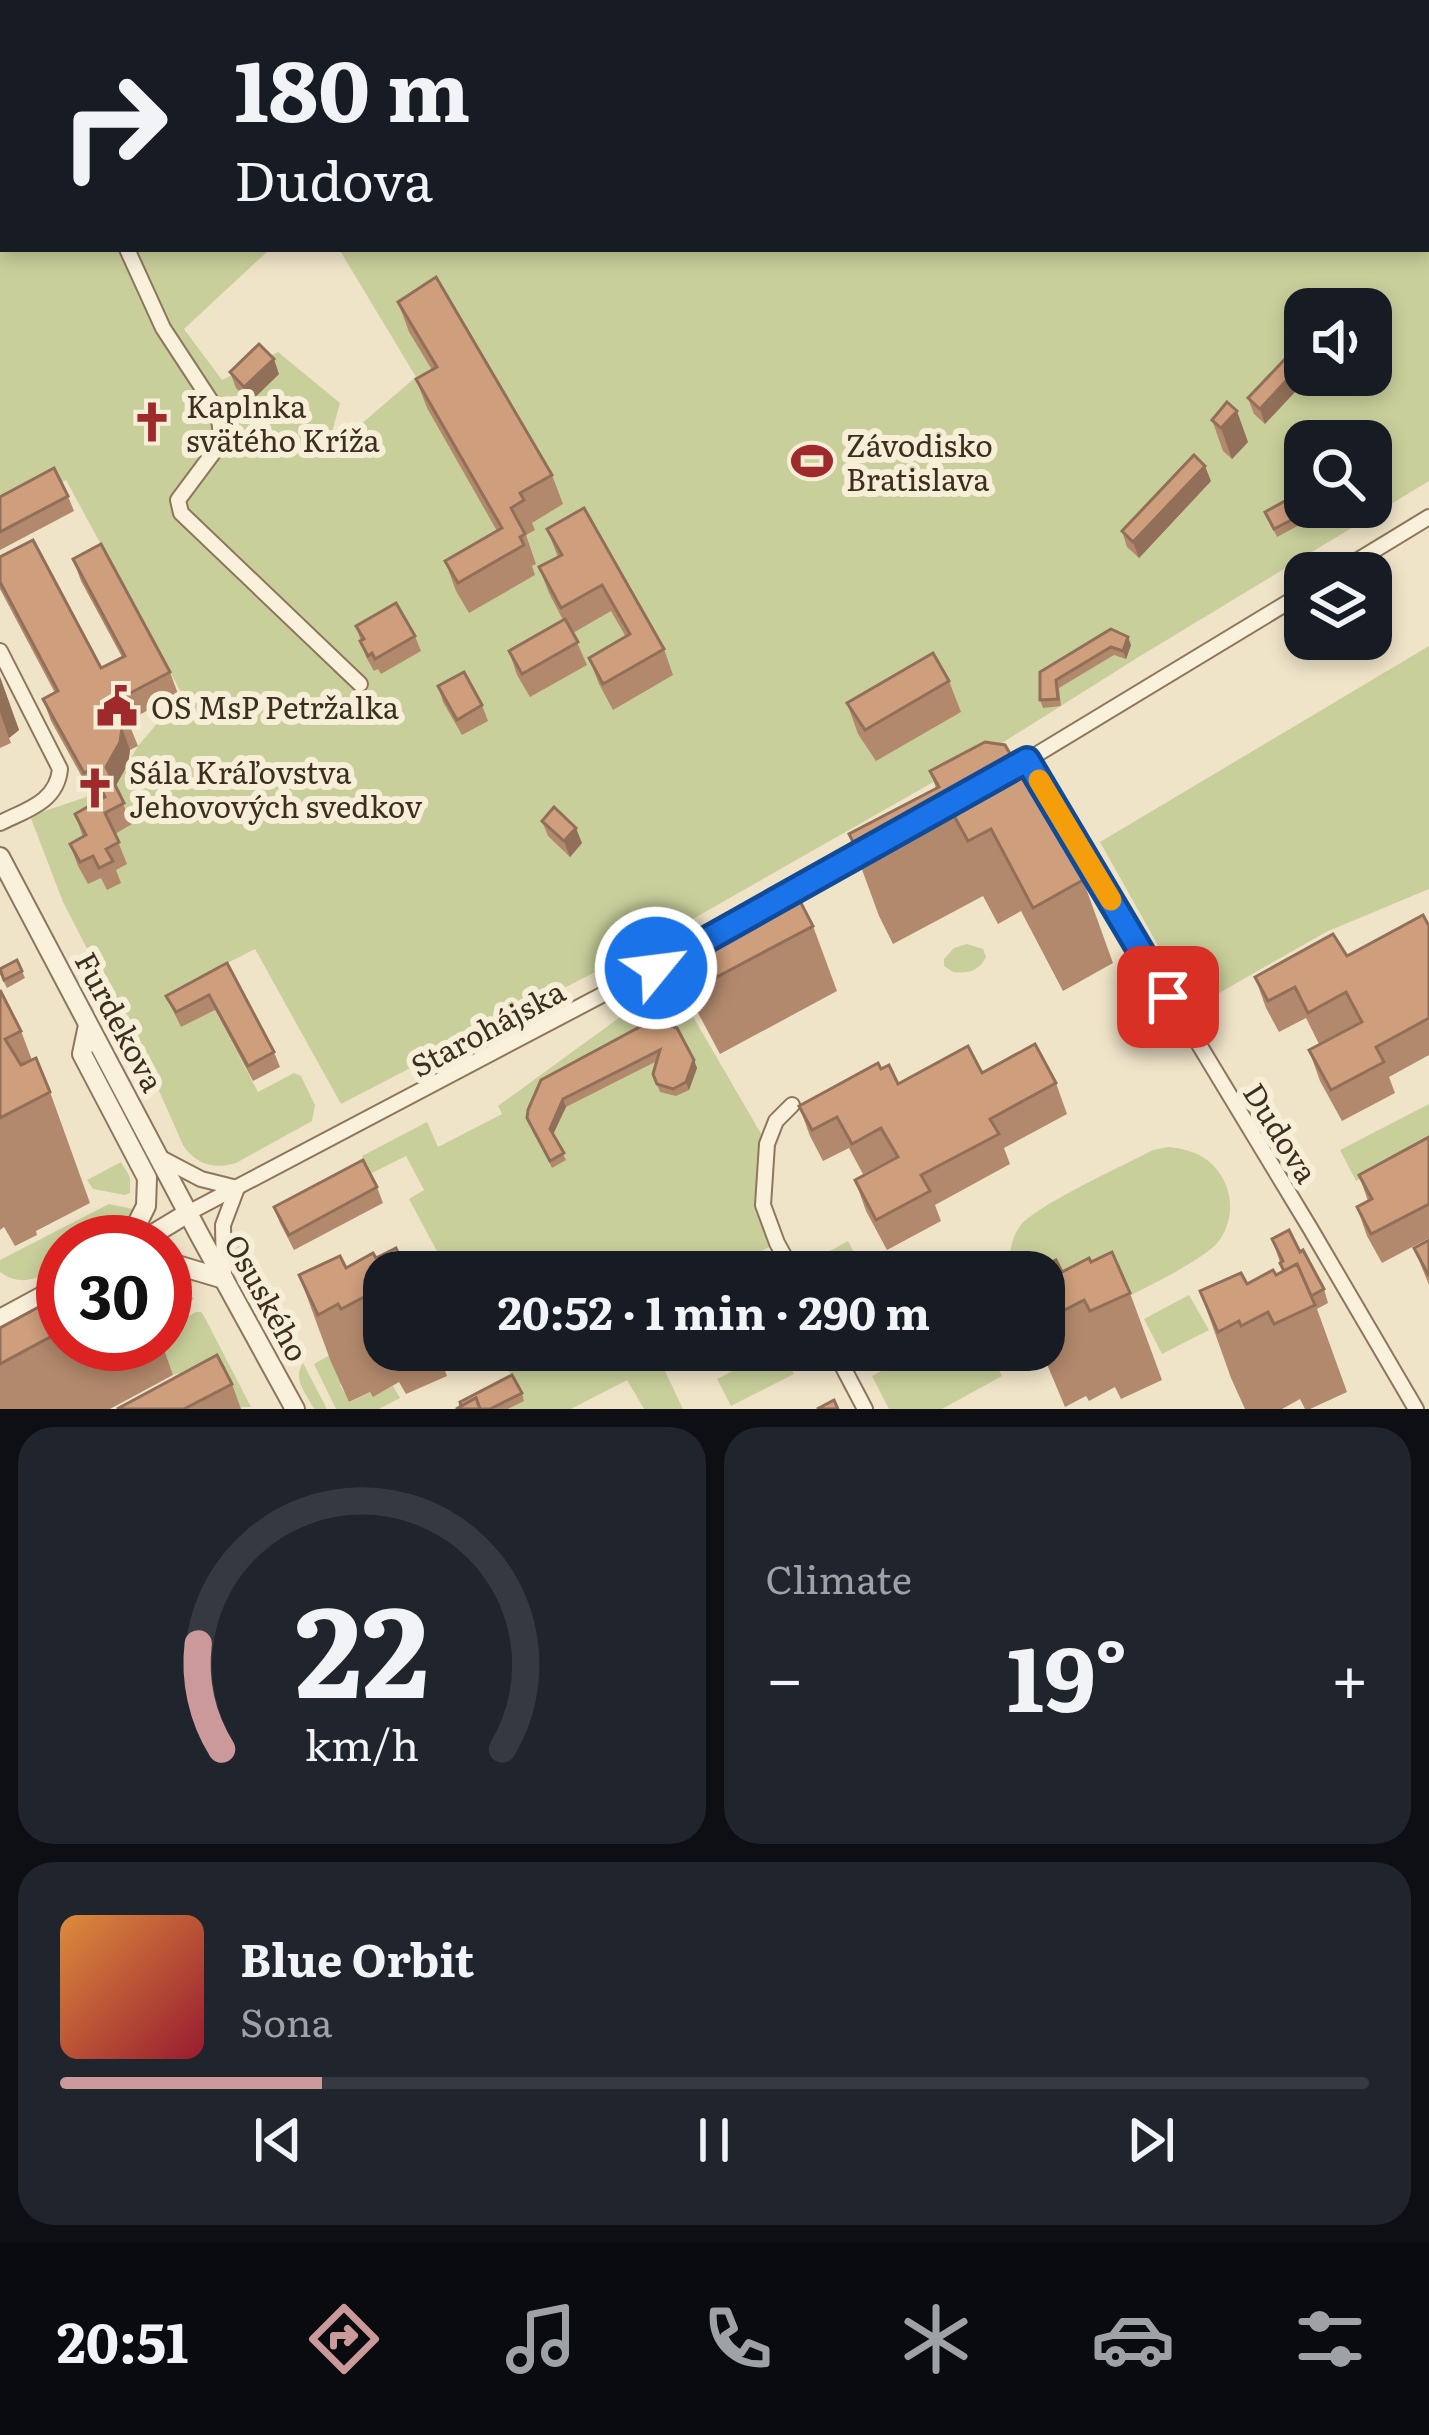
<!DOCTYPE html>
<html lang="en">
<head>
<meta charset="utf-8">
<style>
  :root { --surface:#171b24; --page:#20242c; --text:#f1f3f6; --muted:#9ea1a6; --line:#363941; --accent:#cc999b }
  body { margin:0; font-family:Literata,serif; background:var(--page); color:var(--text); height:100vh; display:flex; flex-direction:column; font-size:45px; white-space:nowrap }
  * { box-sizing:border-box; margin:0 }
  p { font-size:39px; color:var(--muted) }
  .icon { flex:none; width:66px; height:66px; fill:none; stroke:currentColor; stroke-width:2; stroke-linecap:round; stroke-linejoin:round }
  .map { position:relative; height:1409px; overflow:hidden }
  .panel { display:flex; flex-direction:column; gap:18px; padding:18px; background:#0d0f14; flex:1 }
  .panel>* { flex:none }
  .banner { position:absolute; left:0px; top:0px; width:1431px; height:252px; box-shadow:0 6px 18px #0003; background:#171b24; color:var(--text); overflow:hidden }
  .fabs { position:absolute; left:1284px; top:288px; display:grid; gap:24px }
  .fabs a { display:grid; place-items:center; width:108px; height:108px; border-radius:24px; background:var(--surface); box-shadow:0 6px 18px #0003; font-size:60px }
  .speed { position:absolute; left:36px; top:1215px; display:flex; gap:24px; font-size:60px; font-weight:700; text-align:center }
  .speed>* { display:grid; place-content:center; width:156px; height:156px; border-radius:50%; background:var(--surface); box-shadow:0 6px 18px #0003; line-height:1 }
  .speed .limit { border:18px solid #d22; background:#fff; color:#111 }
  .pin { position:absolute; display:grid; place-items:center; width:102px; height:102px; color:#fff; margin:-51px; border-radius:24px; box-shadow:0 6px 18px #0006 }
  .me { position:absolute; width:132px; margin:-66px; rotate:61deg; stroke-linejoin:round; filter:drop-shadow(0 0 9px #0008) }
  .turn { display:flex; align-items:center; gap:42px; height:252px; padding:0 36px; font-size:54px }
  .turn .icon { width:156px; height:156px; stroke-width:2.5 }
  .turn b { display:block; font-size:84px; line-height:102px }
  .big { font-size:90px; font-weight:700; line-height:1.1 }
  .panel .tile { flex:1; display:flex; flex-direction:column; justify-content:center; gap:18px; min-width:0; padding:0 42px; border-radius:36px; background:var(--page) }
  .panel .dial { align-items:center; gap:0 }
  .dial svg { height:312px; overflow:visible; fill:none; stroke:var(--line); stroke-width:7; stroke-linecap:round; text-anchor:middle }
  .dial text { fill:var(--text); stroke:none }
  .song { display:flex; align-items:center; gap:36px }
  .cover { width:144px; height:144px; border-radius:18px; background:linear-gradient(135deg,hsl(30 70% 55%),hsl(350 70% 35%)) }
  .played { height:12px; border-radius:6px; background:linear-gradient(90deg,var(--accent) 20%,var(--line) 20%) }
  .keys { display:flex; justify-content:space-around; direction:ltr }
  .heat { display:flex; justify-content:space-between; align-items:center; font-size:66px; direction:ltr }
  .panel .tiles { flex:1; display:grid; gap:18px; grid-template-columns:1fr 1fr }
  .tile:last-child { grid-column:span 2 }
  .trip { position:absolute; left:363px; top:1251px; width:702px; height:120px; border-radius:36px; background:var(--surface); box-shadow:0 6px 18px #0003; font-weight:700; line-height:120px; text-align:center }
  .tabs { display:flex; height:192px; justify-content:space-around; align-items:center; background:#090b0e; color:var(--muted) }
  .tabs .icon { width:84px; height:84px }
  .tabs .on { color:var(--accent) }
  .tabs b { font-size:54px; color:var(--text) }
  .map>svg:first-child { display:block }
  .green { fill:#c9cf9b; fill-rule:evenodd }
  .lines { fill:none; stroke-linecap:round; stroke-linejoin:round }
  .minor-casing { stroke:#8d765c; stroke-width:18 }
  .tertiary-casing { stroke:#8d765c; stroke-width:22 }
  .minor { stroke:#faf1dc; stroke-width:14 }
  .tertiary { stroke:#faf1dc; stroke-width:18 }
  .wall { fill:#b2896c }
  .shaded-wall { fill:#916f58 }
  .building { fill:#cf9f7d; stroke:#916f58; stroke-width:3 }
  .route-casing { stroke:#114b97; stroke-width:30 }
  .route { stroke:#1a73e8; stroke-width:21 }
  .slow { stroke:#f59e0b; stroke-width:21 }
  .labels { text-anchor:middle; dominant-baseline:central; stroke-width:12; stroke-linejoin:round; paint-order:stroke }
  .poi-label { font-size:30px; fill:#3d2e20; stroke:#f7eed8; text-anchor:start }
  .street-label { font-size:30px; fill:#3d2e20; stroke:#f7eed8 }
</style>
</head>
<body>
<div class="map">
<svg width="1429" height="1409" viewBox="0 0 1429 1409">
  <rect width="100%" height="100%" fill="#f0e4c8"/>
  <g class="green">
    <path d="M0,0h1429v481l-292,177 -135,85 -355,202 -306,159 -86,-155 -57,29 60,114 36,-19 7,3 14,29 -3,16 -76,42c-22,7 -41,1 -53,-18l-32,-72 -88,-171 -33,-86 62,-21 26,-14 20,-35 44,-52 -116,-214 -65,35 -1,-3zM3,3h1425v246h-1089l77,128 -90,77 14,-51 -62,-51 -56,28 -38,-51 86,-80h-267zM1305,309h66v66h-66zM1305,441h66v66h-66z"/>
    <polygon points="1429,646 1429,889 1326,932 1193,1008 1100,842"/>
    <path d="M967,944l16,5 3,8c-7,14 -18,17 -33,15l-9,-6v-7l10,-11z"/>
    <polygon points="674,984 767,1144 763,1205 777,1243 721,1272 448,1272 409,1199 424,1190 406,1156 372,1173 362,1156 427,1122 438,1147 502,1114 498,1106 638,1004"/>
    <polygon points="1429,1104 1429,1141 1356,1181 1340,1150"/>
    <path d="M1168,1147c23,2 44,10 55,32 11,20 9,45 -5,63 -16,21 -104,61 -132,75l-42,-45h-34c-1,-16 0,-32 10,-46 16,-21 105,-61 133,-76z"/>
    <polygon points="121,1162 130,1177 130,1193 125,1195 93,1189 87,1180"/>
    <path d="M109,1204l29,6c-21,34 -37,32 -75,32v22c-23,12 -39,25 -63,8v-12z"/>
    <path d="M231,1232l3,1 60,113c-3,0 -7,0 -10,-2 -14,-7 -54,-92 -56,-109z"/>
    <polygon points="848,1241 864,1272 816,1272 810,1262"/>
    <polygon points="165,1268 182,1272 194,1280 188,1290 194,1299 170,1313 171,1317 165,1320"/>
    <polygon points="1189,1295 1209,1330 1162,1354 1144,1319"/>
    <polygon points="196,1312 201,1312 204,1316 251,1407 198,1409 180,1373 173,1375 160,1349 15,1409 137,1344 165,1344 165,1329"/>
    <polygon points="367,1334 349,1353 331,1362 342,1383 340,1385 350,1402 370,1392 373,1396 393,1386 400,1398 379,1409 336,1409 314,1364"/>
    <polygon points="453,1350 655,1350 683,1409 644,1409 627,1380 571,1409 509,1409 524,1400 498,1350 462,1368"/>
    <polygon points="773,1350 782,1350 794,1374 731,1406 717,1379"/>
    <polygon points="921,1350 988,1350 1002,1376 942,1409 889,1409 872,1376"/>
    <path d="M303,1363l24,46h-13c-8,-16 -22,-30 -11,-46z"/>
  </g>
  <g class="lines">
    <g class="minor-casing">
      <g id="minor">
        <polyline points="12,0 14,3"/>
        <polyline points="127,249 163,328 218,412 222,441 178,500 181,513 360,684"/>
        <polyline points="1337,573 1429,517"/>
        <path d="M0,651l60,118c-3,33 -34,41 -60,54"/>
        <polyline points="1027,760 1310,1228 1416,1409"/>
        <polyline points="1006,773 1305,592"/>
        <polyline points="781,899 871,848"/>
        <polyline points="792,1105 776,1121 767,1144 763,1205 777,1243 793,1272"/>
        <polyline points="159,1157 201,1179 237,1188"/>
        <polyline points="188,1213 693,947"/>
        <polyline points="224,1276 223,1225 237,1188"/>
        <polyline points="834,1350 865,1409"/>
      </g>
    </g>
    <g class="tertiary-casing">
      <g id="tertiary">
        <polyline points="0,857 199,1234 295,1409"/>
        <polyline points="88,1025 82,1054 147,1178 146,1206 128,1242"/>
        <polyline points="140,1242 188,1213"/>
        <polyline points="165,1265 177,1265 224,1279"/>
        <polyline points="0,1319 63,1285"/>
      </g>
    </g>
    <use href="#minor" class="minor"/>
    <use href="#tertiary" class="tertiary"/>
  </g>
  <g class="wall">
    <polygon points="398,302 552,475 563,504 532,523 535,530 526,535 536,564 532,566 535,575 469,613 456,591 445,561 497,531 427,408 416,379 432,370 409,332"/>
    <polygon points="1305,338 1265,424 1254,414 1248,398"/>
    <polygon points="230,372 279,374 250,402 236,388"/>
    <polygon points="1212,420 1248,442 1232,459 1223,451"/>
    <polygon points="1211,481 1139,558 1127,547 1122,531"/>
    <polygon points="68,496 74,511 0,550 0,497"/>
    <polygon points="1305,507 1333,507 1277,537 1265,512"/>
    <polygon points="547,529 664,649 673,675 613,710 599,684 589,658 626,637 611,611 573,633 587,665 530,697 517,675 509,651 563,620 549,593 539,567 558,557"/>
    <polygon points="0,557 101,668 122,657 81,581 73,559 170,672 178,694 128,721 138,746 130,750 128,764 115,786 132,824 115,834 127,864 116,870 121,883 107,890 101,878 88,884 78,866 70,844 83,837 75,814 103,798 99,791 92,795 51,721 43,699 55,693 0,589"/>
    <polygon points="356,626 415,636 421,651 381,674 378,669 374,671 366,657"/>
    <polygon points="1111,629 1131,645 1126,659 1114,655 1059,688 1061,706 1043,708 1040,700 1040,672"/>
    <polygon points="0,677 19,730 9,738 11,743 0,748"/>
    <polygon points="949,681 961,712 876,761 858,734 847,703"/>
    <polygon points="438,686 482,705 488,721 462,735 443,702"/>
    <polygon points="930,771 1083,880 1113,963 1063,991 1021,911 998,924 983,896 893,944 879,916 849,834 936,788"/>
    <polygon points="542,821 582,843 570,857 548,836"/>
    <polygon points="813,926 837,991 720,1054 697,1011 674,946"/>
    <polygon points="1429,926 1429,1055 1389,1077 1395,1093 1342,1121 1320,1081 1309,1050 1358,1023 1319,1044 1306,1018 1279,1032 1266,1008 1255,977 1347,956"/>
    <polygon points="227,963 274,1052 280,1067 253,1081 215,1010 181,1027 166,996"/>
    <polygon points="22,971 25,978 7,988 0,974"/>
    <polygon points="0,990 21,1031 32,1060 50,1092 90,1203 36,1231 37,1235 15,1246 4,1227 0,1230"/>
    <polygon points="660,1016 697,1068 689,1090 676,1096 660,1092 653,1074 657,1061 566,1107 553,1135 566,1160 552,1168 527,1118"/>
    <polygon points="881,1069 898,1084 982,1073 1056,1083 1067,1114 1004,1148 1010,1164 935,1205 941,1221 887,1250 866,1211 855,1180 892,1159 863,1174 849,1148 823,1161 810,1136 799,1106"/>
    <polygon points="1429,1137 1429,1238 1382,1263 1367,1236 1357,1207 1368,1201 1359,1175"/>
    <polygon points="377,1187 383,1203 294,1250 280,1223 274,1207"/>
    <polygon points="1272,1239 1300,1252 1324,1289 1328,1303 1317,1309 1347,1392 1310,1409 1305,1409 1300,1399 1282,1409 1245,1409 1231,1378 1200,1291 1247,1284 1283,1271"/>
    <polygon points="1429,1240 1429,1285 1414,1248"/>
    <polygon points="1091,1262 1130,1293 1162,1380 1121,1399 1115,1387 1089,1401 1086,1396 1065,1407 1041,1350 1044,1350 1044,1272 1062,1272"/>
    <polygon points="346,1268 384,1272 384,1350 437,1350 447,1376 406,1394 399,1382 373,1397 370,1392 349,1402 331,1362 299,1275"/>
    <polygon points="63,1294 63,1344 162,1344 173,1375 110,1409 0,1409 0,1328"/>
    <polygon points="232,1384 241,1409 117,1409"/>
    <polygon points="522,1393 524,1401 508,1409 456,1409"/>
  </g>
  <g class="shaded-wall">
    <polygon points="274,359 279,374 250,402 244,387"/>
    <polygon points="1305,360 1305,375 1311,375 1265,424 1260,409"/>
    <polygon points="1237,411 1248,442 1232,459 1221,428"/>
    <polygon points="1205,466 1211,481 1139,558 1133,542"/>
    <polygon points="1128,637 1131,645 1126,659 1123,651"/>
    <polygon points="0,677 19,730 9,738 0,712"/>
    <polygon points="122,728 130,750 128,764 114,789 106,767"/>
    <polygon points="576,828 582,843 570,857 564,841"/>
    <polygon points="694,1060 697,1068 689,1090 686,1082"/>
    <polygon points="563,1099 566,1107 552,1136 550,1129"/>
  </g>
  <g class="building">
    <polygon points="436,277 552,475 520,493 524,500 511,508 525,534 520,537 524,545 458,583 445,561 502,528 416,379 437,367 398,302"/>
    <polygon points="1305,338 1305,360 1260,409 1248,398"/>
    <polygon points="259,344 274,359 244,387 230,372"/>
    <polygon points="1227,402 1237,411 1221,428 1212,420"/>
    <polygon points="1194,455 1205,466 1133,542 1122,531"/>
    <polygon points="54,468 68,496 0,532 0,497"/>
    <polygon points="1305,490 1305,507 1316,507 1274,529 1265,512"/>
    <polygon points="584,508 664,649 603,684 589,658 630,634 602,585 561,608 539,567 562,555 547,529"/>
    <polygon points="33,540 101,668 125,656 73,559 101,544 170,672 117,700 130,724 122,728 120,742 106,767 124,803 105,813 119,842 106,849 113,861 99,868 93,856 80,862 70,844 86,835 75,814 105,797 91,769 84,773 43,699 58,691 0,582 0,557"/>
    <polygon points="396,603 415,636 375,659 372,653 368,656 360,641 364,639 356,626"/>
    <polygon points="565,619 578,642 522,674 509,651"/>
    <polygon points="1111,629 1128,637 1123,651 1111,647 1056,680 1058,699 1040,700 1040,672"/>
    <polygon points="933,653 949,681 865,730 847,703"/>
    <polygon points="464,672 482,705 457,720 438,686"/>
    <polygon points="985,742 1005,745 1083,880 1033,908 991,829 968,841 953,814 863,861 849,834 939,787 930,771"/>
    <polygon points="554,807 576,828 564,841 542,821"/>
    <polygon points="791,884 813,926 696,988 674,946"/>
    <polygon points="1423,915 1429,926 1429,1018 1376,1047 1384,1062 1331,1090 1309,1050 1362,1022 1346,992 1308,1013 1295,987 1268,1001 1255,977 1333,934 1347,956"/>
    <polygon points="17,960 22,971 4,980 0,969"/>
    <polygon points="227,963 274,1052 248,1066 209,995 176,1012 166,996"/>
    <polygon points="0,990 21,1031 5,1039 21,1065 36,1058 50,1092 0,1118"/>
    <polygon points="660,1016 666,1024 677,1028 694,1060 686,1082 673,1089 657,1084 653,1074 660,1050 563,1099 550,1129 564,1153 550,1161 527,1118 528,1110 541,1080"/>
    <polygon points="1035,1044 1056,1083 990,1119 999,1134 921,1175 930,1191 876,1220 855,1180 898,1157 881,1128 852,1144 837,1117 812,1130 799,1106 878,1063 881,1069 889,1065 898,1084 968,1046 982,1073"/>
    <polygon points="1429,1137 1429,1204 1371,1234 1357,1207 1372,1199 1359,1175"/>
    <polygon points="363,1160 377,1187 289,1235 274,1207"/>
    <polygon points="1289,1230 1300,1252 1303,1250 1324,1289 1311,1296 1297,1264 1284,1271 1280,1263 1283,1261 1272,1239"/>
    <polygon points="1429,1240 1429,1276 1414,1248"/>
    <polygon points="396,1248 407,1272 384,1272 384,1303 374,1307 368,1295 341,1309 338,1304 318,1315 299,1275 340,1256 346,1268 373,1253 376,1258"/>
    <polygon points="1112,1252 1130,1293 1090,1311 1084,1300 1057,1314 1054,1309 1044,1314 1044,1272 1030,1272 1056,1260 1062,1272 1089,1258 1091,1262"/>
    <polygon points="744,1261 750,1272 723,1272"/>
    <polygon points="1297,1264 1315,1305 1274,1324 1268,1312 1241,1326 1239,1321 1218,1332 1200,1291 1241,1273 1247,1284 1273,1270 1276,1275"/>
    <polygon points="63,1294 63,1330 0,1364 0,1328"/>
    <polygon points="217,1355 232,1384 184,1409 117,1409"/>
    <polygon points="512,1375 522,1393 490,1409 480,1409 476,1398 461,1406 460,1402"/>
    <polygon points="476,1398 480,1409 456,1409"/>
    <polygon points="834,1400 838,1409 817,1409"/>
  </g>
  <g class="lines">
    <g class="route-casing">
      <polyline id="route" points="656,968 1027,760 1168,997"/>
    </g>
    <use href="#route" class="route"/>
    <polyline class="slow" points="1039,780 1111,900"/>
  </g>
  <defs>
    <g id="church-bare" transform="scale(3.24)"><path d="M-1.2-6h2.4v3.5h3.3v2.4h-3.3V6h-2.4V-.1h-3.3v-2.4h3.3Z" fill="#9e2a2b" stroke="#f7eed8" stroke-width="2.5" paint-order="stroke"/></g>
    <g id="stadium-bare" transform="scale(3.24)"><path d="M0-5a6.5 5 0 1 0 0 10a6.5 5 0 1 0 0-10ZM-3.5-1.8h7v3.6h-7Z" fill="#9e2a2b" stroke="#f7eed8" stroke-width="2.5" paint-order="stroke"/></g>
    <g id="civic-bare" transform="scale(3.24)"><path d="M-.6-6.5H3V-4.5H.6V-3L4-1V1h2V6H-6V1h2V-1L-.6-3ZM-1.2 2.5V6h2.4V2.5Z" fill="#9e2a2b" stroke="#f7eed8" stroke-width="2.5" paint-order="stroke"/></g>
  </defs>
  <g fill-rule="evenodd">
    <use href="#church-bare" x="152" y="422"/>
    <use href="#stadium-bare" x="812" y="461"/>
    <use href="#civic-bare" x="117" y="706"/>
    <use href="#church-bare" x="95" y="788"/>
  </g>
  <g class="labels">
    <g class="poi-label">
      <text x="186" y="405">Kaplnka<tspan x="186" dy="34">svätého Kríža</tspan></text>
      <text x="846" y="444">Závodisko<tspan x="846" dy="34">Bratislava</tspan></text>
      <text x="151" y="706">OS MsP Petržalka</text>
      <text x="129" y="771">Sála Kráľovstva<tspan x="129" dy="34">Jehovových svedkov</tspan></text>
    </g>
    <g class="street-label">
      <text transform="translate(121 1021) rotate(62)">Furdekova</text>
      <text transform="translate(487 1027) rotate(-28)">Starohájska</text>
      <text transform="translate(1282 1132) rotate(58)">Dudova</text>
      <text transform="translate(268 1297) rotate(61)">Osuského</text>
    </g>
  </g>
</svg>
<div class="fabs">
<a><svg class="icon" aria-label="sound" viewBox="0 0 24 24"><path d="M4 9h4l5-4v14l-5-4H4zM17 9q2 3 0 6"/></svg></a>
<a><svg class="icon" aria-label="search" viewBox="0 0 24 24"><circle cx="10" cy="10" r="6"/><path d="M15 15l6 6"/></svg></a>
<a><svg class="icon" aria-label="layers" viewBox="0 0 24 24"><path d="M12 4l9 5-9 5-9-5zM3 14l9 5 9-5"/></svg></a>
</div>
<div class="speed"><div class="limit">30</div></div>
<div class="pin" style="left:1168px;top:997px;background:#d93025"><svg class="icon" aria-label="arrive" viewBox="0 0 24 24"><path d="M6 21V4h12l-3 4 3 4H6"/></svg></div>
<svg class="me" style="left:656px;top:968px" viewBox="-20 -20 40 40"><circle r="17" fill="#1a73e8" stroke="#fff" stroke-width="3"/><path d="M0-11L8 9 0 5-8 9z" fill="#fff"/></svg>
<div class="trip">20:52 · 1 min · 290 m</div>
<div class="banner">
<div class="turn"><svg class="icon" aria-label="right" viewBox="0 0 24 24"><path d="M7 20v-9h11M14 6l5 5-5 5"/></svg><div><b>180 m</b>Dudova</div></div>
</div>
</div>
<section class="panel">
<div class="tiles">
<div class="tile dial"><svg viewBox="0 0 100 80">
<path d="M14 69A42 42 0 1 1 86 69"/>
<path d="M14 69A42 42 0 0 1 8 42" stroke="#cc999b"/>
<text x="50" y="56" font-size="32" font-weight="700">22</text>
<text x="50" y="72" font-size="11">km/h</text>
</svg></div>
<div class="tile"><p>Climate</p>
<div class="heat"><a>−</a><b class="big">19°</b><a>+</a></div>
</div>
<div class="tile">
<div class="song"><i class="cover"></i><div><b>Blue Orbit</b><p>Sona</p></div></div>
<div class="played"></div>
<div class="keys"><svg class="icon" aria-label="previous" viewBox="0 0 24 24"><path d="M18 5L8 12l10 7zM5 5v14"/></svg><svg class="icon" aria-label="pause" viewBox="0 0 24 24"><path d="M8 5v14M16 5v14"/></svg><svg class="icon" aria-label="next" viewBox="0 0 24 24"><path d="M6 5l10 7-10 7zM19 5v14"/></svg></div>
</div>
</div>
</section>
<nav class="tabs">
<b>20:51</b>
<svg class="icon on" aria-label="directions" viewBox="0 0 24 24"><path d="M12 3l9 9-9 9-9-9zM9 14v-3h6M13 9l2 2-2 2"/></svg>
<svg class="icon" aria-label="music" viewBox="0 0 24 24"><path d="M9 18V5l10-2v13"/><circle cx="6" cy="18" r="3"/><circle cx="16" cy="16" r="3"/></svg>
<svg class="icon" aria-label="phone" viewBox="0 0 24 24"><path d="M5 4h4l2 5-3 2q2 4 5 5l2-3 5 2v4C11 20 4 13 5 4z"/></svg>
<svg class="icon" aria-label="climate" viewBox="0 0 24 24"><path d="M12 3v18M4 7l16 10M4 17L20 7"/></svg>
<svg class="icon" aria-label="car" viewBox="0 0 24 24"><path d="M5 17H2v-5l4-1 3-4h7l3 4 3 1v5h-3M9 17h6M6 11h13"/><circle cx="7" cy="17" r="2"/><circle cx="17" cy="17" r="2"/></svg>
<svg class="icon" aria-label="filters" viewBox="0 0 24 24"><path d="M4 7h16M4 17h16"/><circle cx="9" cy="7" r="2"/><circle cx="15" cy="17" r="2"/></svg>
</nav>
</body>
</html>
